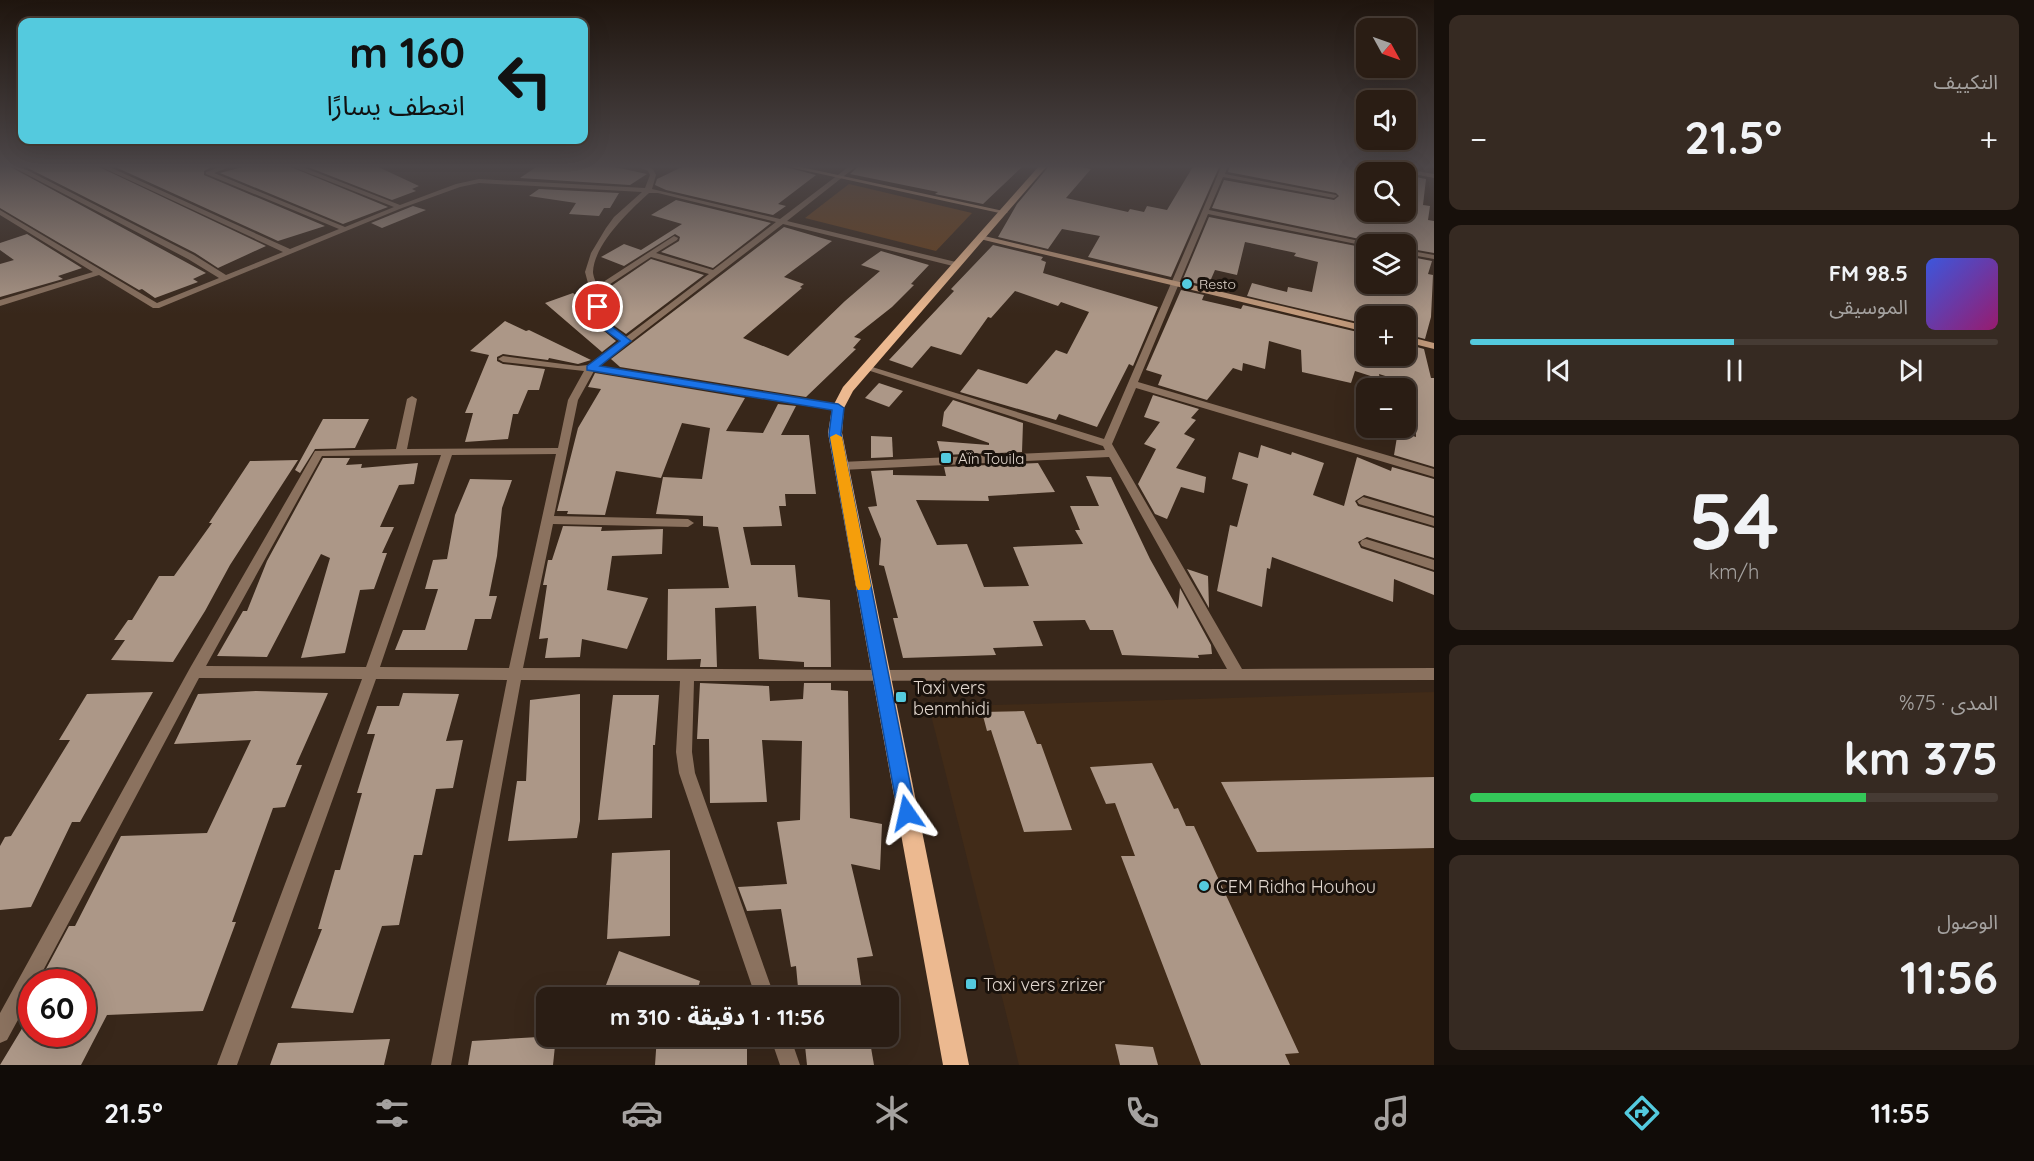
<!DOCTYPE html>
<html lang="ar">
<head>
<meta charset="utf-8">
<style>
  :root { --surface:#2a1d14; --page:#362a22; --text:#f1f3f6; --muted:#a5a2a0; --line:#463b34; --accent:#54cade }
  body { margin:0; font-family:Quicksand,"Noto Sans Arabic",sans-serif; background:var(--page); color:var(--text); direction:rtl; height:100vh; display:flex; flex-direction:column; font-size:22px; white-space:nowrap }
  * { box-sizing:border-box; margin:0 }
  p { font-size:20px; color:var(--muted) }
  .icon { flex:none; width:33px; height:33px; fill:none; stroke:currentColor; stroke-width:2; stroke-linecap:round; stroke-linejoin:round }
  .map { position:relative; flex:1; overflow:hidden; direction:ltr }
  .side { display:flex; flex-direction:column; gap:15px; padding:15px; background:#17100b; width:600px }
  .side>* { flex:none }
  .banner { position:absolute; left:18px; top:18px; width:570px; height:126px; border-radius:12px; box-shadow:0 6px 24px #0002,0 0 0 2px var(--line); direction:rtl; background:#54cade; color:#111; overflow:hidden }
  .needle { width:39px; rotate:130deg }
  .buttons { position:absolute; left:1356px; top:18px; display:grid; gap:12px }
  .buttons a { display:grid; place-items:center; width:60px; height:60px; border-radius:12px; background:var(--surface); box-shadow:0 6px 24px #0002,0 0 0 2px var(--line); font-size:30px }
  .speed { position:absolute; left:18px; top:969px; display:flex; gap:12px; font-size:30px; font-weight:700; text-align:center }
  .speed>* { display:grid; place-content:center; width:78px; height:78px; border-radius:50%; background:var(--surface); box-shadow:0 6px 24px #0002,0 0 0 2px var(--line); line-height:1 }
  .speed .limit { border:9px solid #d22; background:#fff; color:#111 }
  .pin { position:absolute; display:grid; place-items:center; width:51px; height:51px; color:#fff; margin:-26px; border:3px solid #fff; border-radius:50%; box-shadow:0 2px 6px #0007 }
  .me { position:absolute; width:66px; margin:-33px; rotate:349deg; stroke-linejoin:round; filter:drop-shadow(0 0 4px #0008) }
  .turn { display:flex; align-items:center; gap:21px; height:126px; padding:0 24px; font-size:27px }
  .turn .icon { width:78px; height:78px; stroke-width:2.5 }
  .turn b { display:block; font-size:42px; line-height:51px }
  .big { font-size:45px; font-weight:800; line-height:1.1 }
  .side .widget { flex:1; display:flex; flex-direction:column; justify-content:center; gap:9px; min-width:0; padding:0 21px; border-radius:12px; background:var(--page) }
  .side .dial { align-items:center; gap:0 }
  .dial b { font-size:78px; line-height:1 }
  .song { display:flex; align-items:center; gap:18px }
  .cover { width:72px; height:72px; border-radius:9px; background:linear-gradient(135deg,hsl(230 70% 55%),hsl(320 70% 35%)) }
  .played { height:6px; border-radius:3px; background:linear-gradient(90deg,var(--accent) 50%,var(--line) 50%) }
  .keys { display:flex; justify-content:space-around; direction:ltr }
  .heat { display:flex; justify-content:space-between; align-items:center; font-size:33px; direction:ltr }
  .charge { height:9px; border-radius:4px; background:linear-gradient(90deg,#34c759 75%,var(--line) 0) }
  .trip { position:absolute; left:536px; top:987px; width:363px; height:60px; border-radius:12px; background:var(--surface); box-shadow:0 6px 24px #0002,0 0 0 2px var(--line); font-weight:800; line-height:60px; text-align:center; direction:rtl }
  .tabs { display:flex; height:96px; justify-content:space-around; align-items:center; background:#110c08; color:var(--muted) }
  .tabs .icon { width:42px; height:42px }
  .tabs .active { color:var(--accent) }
  .tabs b { font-size:27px; color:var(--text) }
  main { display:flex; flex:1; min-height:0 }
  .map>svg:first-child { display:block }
  .built { fill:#412b18 }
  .green { fill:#6c411a }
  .building { fill:#ac9787 }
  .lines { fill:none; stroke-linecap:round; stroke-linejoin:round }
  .street { fill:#8b725f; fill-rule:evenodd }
  .secondary { fill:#c29a7b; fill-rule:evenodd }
  .primary { fill:#ecb990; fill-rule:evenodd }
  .route { fill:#1a73e8; stroke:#114b97; stroke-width:1.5 }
  .slow { fill:#f59e0b }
  .poi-dot { fill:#54cade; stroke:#1a120c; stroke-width:2 }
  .labels { text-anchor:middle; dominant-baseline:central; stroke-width:6; stroke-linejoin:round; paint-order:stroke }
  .far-poi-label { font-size:14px; fill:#e1d6cd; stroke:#1a120c; text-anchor:start }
  .poi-label { font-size:15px; fill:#e1d6cd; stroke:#1a120c; text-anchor:start }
  .near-poi-label { font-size:18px; fill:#e1d6cd; stroke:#1a120c; text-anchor:start }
</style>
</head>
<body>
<main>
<section class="side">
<div class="widget"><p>التكييف</p>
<div class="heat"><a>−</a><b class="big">21.5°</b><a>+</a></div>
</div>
<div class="widget">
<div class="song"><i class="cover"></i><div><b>98.5 FM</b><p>الموسيقى</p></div></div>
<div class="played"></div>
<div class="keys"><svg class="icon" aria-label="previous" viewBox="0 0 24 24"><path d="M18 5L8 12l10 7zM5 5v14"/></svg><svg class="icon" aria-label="pause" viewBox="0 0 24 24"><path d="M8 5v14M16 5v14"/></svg><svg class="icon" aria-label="next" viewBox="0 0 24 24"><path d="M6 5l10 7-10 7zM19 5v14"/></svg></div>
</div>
<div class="widget dial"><b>54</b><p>km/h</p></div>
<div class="widget"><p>المدى · 75%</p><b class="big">375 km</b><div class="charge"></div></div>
<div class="widget"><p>الوصول</p><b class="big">11:56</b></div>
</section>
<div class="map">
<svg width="1434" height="1065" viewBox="0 0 1434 1065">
  <rect width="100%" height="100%" fill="#38271a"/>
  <polygon class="built" points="1434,692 1434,1065 1019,1065 929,707"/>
  <polygon class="green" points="849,184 972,213 936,251 805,218"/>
  <g class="building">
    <polygon points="0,165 7,165 206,273 193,279 198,282 155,298 142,289 139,290 0,208"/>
    <polygon points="22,165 95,165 266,246 218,268 195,253"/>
    <polygon points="111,165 215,165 204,171 204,175 325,226 278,241"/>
    <polygon points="250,165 286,165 388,207 343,224 220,173"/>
    <polygon points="303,165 374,165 419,186 412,189 416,191 392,200"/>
    <polygon points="539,165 605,165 647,174 630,185 520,178"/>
    <polygon points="686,165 778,165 816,175 778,204 786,206 773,215 666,190 655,185 657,179"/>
    <polygon points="860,165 1024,165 983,204 935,194 938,192 850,174"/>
    <polygon points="1050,165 1074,165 1091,169 1066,198 1128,212 1130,209 1144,212 1147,206 1167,210 1194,165 1220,165 1171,277 1088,257 1100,236 1062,229 1048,249 998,237 1017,204"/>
    <polygon points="1230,165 1357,165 1383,170 1366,172 1366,215 1406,223 1406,175 1426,179 1423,205 1430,206 1428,220 1434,221 1434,253 1406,248 1406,244 1376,244 1374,242 1212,208 1224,180 1334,200 1339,196 1336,193 1228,172"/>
    <polygon points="539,189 619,193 610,208 604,208 599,216 569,214 576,203 529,196"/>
    <polygon points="676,200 771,223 713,268 661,252 679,241 680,237 675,234 624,266 601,257 624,244 641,250 682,224 651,215"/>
    <polygon points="413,206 426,210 382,228 371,223"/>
    <polygon points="1209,217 1366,248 1360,286 1401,295 1402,284 1406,284 1406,256 1432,261 1428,274 1433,275 1431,317 1425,339 1406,334 1406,316 1366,316 1366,324 1247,296 1252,283 1287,292 1288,287 1312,292 1318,262 1294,256 1296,253 1245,242 1237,275 1215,270 1208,286 1185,281 1183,279"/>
    <polygon points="784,227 832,241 784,277 804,284 800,287 802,288 743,338 788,356 845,301 880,271 861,265 881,251 929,265 911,284 914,285 892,307 854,337 861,339 853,348 856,349 806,397 620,367 611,359"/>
    <polygon points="27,234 82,268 58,276 63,279 0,297 0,264 14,260 0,250 0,243"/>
    <polygon points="993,245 1043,257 1041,260 1046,262 1043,273 1158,307 1133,366 1129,364 1097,427 1059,414 1056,420 960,392 978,369 1027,384 1056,350 1067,354 1089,312 1061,302 1058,306 1015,291 991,318 988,317 961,355 931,346 912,368 889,360 954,291 951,289"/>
    <polygon points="651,259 704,275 626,334 609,322 601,293"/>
    <polygon points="1181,290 1204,295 1202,300 1241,309 1243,305 1366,334 1366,356 1406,356 1406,344 1424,349 1431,378 1434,378 1434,467 1394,455 1398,431 1416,437 1414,385 1379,374 1380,379 1355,371 1351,383 1302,372 1301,350 1269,341 1265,369 1243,363 1242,371 1233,368 1207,400 1158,385 1162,375 1146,370"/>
    <polygon points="573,293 580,299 589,294 597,325 616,341 602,352 545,303"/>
    <polygon points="505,321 526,331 529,330 591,360 578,364 549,358 548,360 503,354 497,357 497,361 503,364 545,369 539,390 528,390 518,414 513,414 508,439 465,442 473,413 465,413 489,355 470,351"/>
    <polygon points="595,373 745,398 726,431 763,433 778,404 796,406 781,435 809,435 816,494 785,494 786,506 779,506 782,526 743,527 751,565 795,565 798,597 830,600 831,667 804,667 804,662 759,659 756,606 715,608 717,667 700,667 701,659 667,660 668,589 729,588 718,527 703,526 703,516 656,514 663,477 702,479 710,428 682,423 661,478 616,471 605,515 567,514 568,511 557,511 578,428 601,389 588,387"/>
    <polygon points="879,383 903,391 889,407 865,398"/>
    <polygon points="1153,395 1199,409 1191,418 1196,420 1184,434 1195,439 1176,468 1206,477 1204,493 1181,487 1167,519 1155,514 1138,484 1156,449 1144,444 1160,422 1144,417"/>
    <polygon points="953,400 1023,423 1022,452 941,455 937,441 989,445 989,443 942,426 944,412"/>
    <polygon points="323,419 369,419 355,448 315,449 300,473 295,470"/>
    <polygon points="871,436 892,437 893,457 871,458"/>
    <polygon points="1261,445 1291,455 1292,452 1324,463 1313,495 1344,506 1357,457 1391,471 1392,467 1434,479 1434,516 1364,495 1355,501 1358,506 1434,528 1434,558 1367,537 1358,542 1361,548 1434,572 1434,595 1394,579 1393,602 1272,557 1270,569 1267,568 1262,607 1217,591 1230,525 1237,527 1248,484 1232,479 1239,452 1258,458"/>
    <polygon points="323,458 350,458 346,465 362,464 361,468 418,463 414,484 399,485 380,527 394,527 382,553 387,553 374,589 360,590 345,653 301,658 330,558 321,554 267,657 217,656 243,611 247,611 267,561"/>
    <polygon points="298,460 230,565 205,611 173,662 111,660 125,640 114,640 128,620 132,620 159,576 174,576 212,523 209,523 250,461"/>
    <polygon points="1038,463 1055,492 988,496 989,501 916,500 937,545 967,544 984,587 1029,586 1013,547 1083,544 1075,530 1080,530 1070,506 1099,506 1086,476 1111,477 1150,559 1178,609 1180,588 1211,645 1212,654 1198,655 1199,658 1122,655 1113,630 1090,630 1085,620 1033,621 1043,646 993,648 996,655 903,658 893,618 898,618 884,566 879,565 881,539 868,507 877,506 871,471 893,470 893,475 946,476 944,467"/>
    <polygon points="470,479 512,480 502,508 497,556 489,596 497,596 491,619 475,619 467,650 395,650 403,630 425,630 438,589 425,589 433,560 447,559 455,515"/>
    <polygon points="563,526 602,527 601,531 663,529 662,554 612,556 607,590 648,598 627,649 582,639 580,657 545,658 548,638 539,639 547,585 543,585 548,560 552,560"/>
    <polygon points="1187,569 1208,576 1209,608"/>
    <polygon points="700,683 769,686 770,701 803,699 804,683 831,683 831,690 848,691 850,818 882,824 880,870 851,864 873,956 857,958 863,998 799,998 796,966 791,967 781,909 747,911 738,887 787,884 777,822 800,820 802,741 762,740 767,802 710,803 709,739 697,739"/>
    <polygon points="256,691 328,693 296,765 302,765 285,807 273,808 232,922 236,922 203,1011 107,1015 81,1065 0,1065 32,1012 32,1034 82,1034 82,982 39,982 69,926 75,926 121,836 207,833 251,740 174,744 198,694"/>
    <polygon points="153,692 80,822 72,822 31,907 0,910 0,846 5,837 11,836 70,740 59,740 87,694"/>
    <polygon points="403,693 459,694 446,741 463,740 453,788 436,789 422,855 414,855 399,925 382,926 353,1013 291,1008 322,929 318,929 335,870 340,870 362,793 357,793 375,734 367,734 377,706 399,706"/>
    <polygon points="580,694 580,821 577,838 508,841 517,781 526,781 530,700"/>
    <polygon points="613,695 659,695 655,745 653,745 652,818 598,820"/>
    <polygon points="1024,711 1037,744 1041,744 1072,830 1024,832 991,730 987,731 982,712"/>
    <polygon points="1152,763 1174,809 1178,808 1186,826 1194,826 1299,1053 1285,1054 1290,1065 1201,1065 1121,856 1135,856 1115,803 1106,804 1090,767"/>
    <polygon points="1434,777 1434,848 1257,852 1221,782"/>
    <polygon points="670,850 670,936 607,939 612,853"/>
    <polygon points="619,951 700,981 695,998 601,998"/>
    <polygon points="556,1036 553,1065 468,1065 472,1041"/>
    <polygon points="657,1036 682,1036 680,1043 747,1044 747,1065 655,1065"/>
    <polygon points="804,1036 869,1036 874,1065 807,1065"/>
    <polygon points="390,1039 384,1065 270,1065 278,1043"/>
    <polygon points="1115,1044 1153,1047 1158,1065 1120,1065"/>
  </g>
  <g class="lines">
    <g class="street">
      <path d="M9,165h8l177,90 32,20 57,-23 -186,-87h8l185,84 49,-20 -133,-55v-2l19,-7h10l-21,8 131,54 49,-20 -106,-42h9l103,40 56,-21 23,-5 166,9 5,-13 -2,-4 -13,-6h9l9,4 3,6 -4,14 128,30 71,-54h7l-71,56 173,42 1,2 -4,2 -174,-43 -184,142 239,39 5,3 -5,3 -244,-40 -16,29 -24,116 134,3 6,4 -6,4 -135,-3 -30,144 357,2 347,-1 -118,-212 -268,13 -5,-4 5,-4 264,-12 -2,-4 -242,-78 2,-2h6l235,73 118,-274h6l-3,9 111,21 1,1 -3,2 -111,-21 -14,33 165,34 -8,2 -158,-32 -70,168 296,87v8l-298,-89 -24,56 130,225 192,-1v12l-740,1 -2,71 3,21 80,225h-19l-77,-225 -3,-21 4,-71 -159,-1 -70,385h-20l76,-385 -131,-1 -139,386h-20l145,-386 -163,-1 -162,304h-5v12l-25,46 -7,3v-30l190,-345 125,-217 81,-2 11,-50 5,-3 5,3 -10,50 151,-1 10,-48 16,-29 -81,-9 -5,-3 5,-3 75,10 10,-1 32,-24 -21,-17 -14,-52 6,-19 15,-25 8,-11 28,-25 -163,-9 -19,4 -58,21 -243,100h-6l-54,-33 -99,31v-6l93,-28 -93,-57v-5l157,93 62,-25 -31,-19zM649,193h9l118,29 -63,48 -57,-17 21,-13 1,-2 -4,-2 -77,50c-1,-4 -4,-10 -4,-14 1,-28 37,-62 56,-79zM651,257l58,17 -83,63 -19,-14 -9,-31zM556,454l-47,214 -129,-1 72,-212zM441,455l-75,212 -160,-1 116,-210z"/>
      <polygon points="1368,165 1382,165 1434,174 1434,178"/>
      <polygon points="1406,250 1434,255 1434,259 1406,254"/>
      <polygon points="1363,497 1434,518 1434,526 1359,504 1357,501"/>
      <polygon points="1366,539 1434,560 1434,570 1362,546 1360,543 1362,540"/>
      <polygon points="770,1036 790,1036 800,1065 780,1065"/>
    </g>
    <g class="secondary">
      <polygon points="780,165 792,165 1008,212 1004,214"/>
      <polygon points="980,235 1366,326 1366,332 980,239"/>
      <polygon points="1406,336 1434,343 1434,349 1406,342"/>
    </g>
    <polygon class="primary" points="1040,165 1048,165 853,391 844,408 842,433 969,1065 943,1065 828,433 832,408 843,387"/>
  </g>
  <linearGradient id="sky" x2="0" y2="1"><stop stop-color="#1f150e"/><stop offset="0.53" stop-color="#4d4749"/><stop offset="1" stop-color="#4d4749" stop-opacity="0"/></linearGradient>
  <rect width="1434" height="314" fill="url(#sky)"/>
  <polygon class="route" points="595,305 602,305 607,323 631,341 600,366 838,404 844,408 841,434 916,813 914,820 907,822 901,820 898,813 829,434 832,410 587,370 587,366 620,341 599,326 593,307"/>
  <polygon class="slow" points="836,434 842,437 871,586 869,590 858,590 856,586 830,437"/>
  <g class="poi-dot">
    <circle cx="1187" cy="284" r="6"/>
    <rect x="940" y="452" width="12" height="12" rx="3"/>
    <rect x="895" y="691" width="12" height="12" rx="3"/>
    <circle cx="1204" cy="886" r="6"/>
    <rect x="965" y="978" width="12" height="12" rx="3"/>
  </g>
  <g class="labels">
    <g class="far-poi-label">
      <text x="1199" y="284">Resto</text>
    </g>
    <g class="poi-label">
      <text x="958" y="458">Aïn Touila</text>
    </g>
    <g class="near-poi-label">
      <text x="913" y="687">Taxi vers<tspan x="913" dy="21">benmhidi</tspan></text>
      <text x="1216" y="886">CEM Ridha Houhou</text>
      <text x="983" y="984">Taxi vers zrizer</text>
    </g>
  </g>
</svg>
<div class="buttons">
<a><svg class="needle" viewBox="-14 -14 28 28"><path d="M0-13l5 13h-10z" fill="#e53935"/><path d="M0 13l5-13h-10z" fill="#a5a2a0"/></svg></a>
<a><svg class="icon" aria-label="sound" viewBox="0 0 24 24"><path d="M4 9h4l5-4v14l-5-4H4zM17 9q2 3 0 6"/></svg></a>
<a><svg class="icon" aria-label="search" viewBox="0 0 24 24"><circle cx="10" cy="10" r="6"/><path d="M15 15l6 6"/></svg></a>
<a><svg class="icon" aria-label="layers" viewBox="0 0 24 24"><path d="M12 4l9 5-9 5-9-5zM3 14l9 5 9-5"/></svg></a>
<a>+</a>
<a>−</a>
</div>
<div class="speed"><div class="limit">60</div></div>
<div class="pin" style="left:598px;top:307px;background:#d93025"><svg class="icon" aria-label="arrive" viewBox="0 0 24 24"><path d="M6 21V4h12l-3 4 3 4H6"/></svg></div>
<svg class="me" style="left:907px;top:813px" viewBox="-20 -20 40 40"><path d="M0-17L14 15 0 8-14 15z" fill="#1a73e8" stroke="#fff" stroke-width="4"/></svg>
<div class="trip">11:56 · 1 دقيقة · 310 m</div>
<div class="banner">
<div class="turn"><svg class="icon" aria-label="left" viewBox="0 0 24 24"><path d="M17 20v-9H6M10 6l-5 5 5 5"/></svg><div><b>160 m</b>انعطف يسارًا</div></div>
</div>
</div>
</main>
<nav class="tabs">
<b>11:55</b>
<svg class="icon active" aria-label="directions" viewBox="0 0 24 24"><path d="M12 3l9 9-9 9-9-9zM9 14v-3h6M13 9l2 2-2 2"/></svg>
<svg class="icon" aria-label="music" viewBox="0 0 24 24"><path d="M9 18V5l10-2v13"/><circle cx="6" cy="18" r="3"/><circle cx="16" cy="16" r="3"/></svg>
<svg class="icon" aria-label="phone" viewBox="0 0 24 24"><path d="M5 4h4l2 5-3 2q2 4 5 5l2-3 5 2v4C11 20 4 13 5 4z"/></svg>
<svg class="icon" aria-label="climate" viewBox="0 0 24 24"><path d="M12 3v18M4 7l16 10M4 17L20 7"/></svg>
<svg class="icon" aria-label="car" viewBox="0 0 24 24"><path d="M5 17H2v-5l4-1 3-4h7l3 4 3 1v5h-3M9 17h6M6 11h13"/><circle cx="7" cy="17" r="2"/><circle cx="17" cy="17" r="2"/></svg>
<svg class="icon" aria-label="filters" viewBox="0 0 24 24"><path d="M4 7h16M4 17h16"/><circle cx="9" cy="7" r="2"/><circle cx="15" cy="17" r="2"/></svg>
<b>21.5°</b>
</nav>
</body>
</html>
